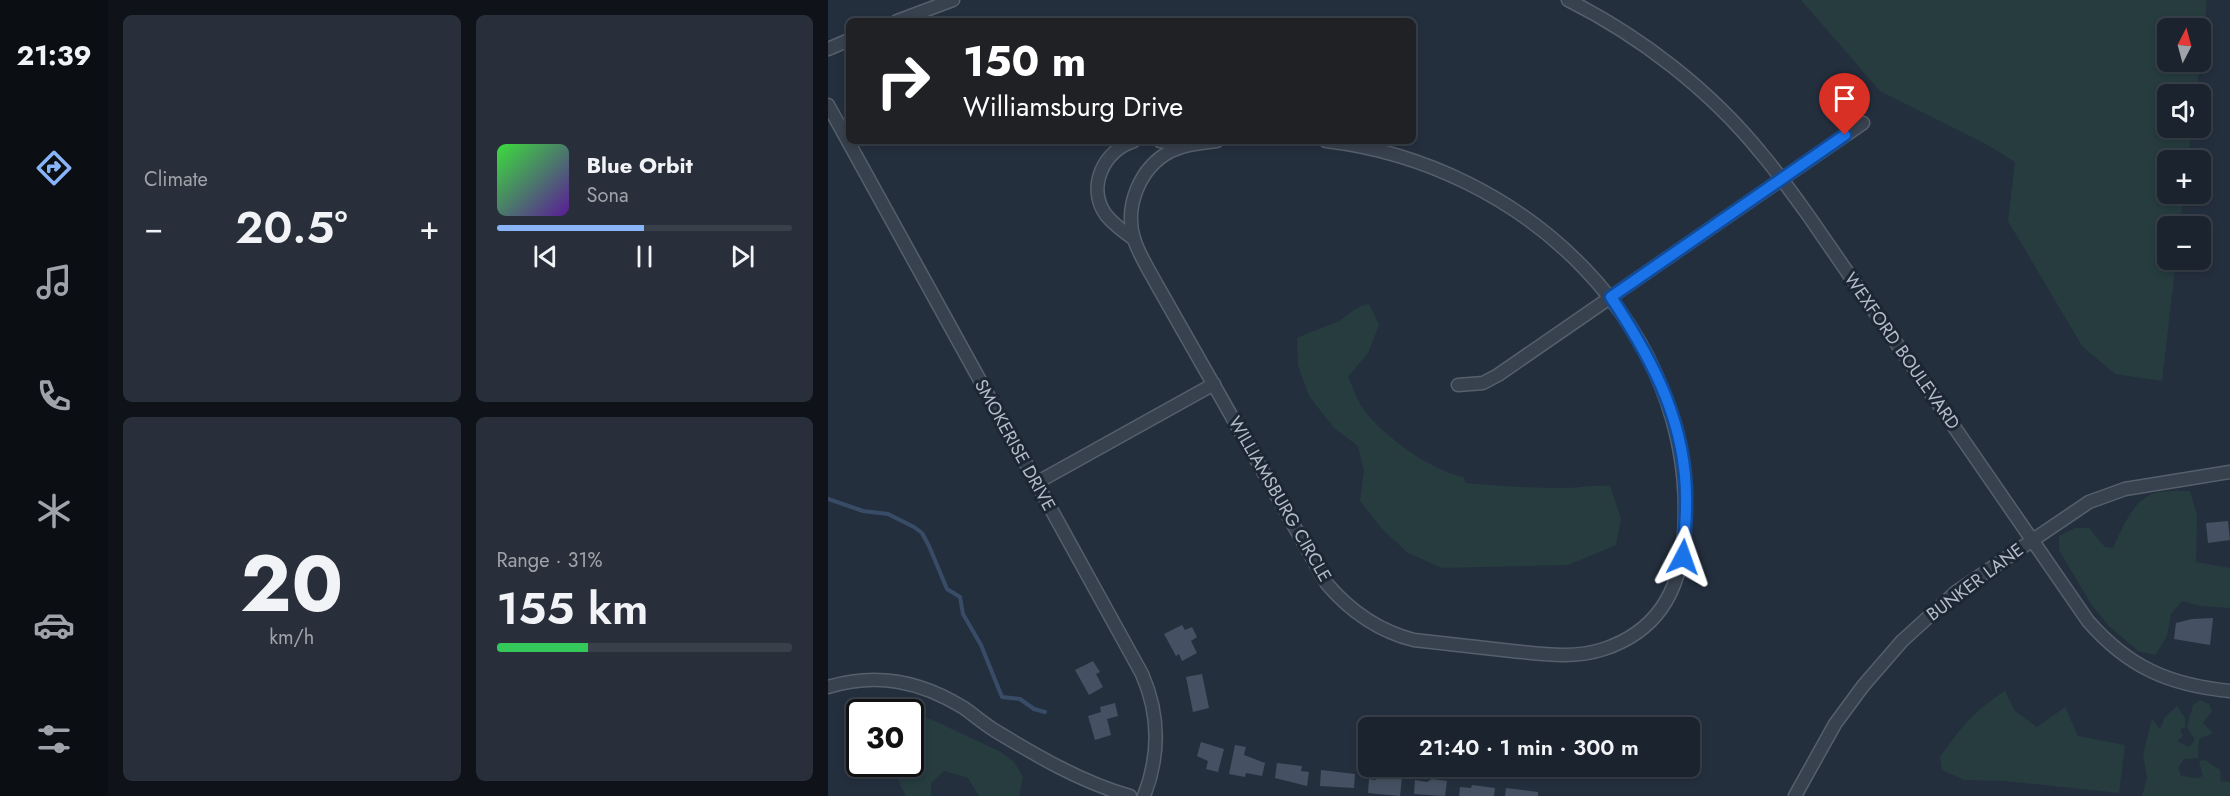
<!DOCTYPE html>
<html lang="en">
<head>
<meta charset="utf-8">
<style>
  :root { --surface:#1b232e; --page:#282f3a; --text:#f1f3f6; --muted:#a0a4aa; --line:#39404a; --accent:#8ab4f8 }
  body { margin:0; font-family:Jost,sans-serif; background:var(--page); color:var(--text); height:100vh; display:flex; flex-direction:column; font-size:22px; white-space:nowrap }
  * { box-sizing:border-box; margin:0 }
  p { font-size:20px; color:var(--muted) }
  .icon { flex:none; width:33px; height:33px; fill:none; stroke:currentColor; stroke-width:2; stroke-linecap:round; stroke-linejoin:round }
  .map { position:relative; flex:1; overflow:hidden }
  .panel { display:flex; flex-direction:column; gap:15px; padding:15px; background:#0f1319; width:720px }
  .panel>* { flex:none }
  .guide { position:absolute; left:18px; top:18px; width:570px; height:126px; border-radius:9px; box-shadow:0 3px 9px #0003,0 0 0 2px var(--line); background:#202124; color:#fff; overflow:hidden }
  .needle { width:39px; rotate:6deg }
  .controls { position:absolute; left:1329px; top:18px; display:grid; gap:12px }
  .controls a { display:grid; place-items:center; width:54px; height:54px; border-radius:9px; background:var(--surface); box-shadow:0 3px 9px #0003,0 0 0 2px var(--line); font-size:30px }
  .speed { position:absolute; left:18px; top:699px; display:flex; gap:12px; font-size:30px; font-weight:700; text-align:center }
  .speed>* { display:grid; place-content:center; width:78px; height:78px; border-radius:50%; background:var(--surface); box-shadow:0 3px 9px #0003,0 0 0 2px var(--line); line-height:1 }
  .speed .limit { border:3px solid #111; border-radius:9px; background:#fff; color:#111 }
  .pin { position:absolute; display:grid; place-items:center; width:51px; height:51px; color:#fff; margin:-62px -26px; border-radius:50% 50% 50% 0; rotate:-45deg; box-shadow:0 0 6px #0007 }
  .pin .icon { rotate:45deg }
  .me { position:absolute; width:66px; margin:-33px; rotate:4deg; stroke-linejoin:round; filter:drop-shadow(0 0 4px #0008) }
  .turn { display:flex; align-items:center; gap:21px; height:126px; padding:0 18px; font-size:27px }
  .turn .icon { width:78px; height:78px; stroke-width:2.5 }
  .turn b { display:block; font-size:42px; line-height:51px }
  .big { font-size:45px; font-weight:600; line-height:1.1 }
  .panel .widget { flex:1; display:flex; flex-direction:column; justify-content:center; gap:9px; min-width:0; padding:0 21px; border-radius:9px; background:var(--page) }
  .panel .dial { align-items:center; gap:0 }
  .dial b { font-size:78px; line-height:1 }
  .song { display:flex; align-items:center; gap:18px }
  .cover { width:72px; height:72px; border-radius:9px; background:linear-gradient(135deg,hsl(120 70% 55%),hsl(270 70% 35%)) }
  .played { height:6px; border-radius:3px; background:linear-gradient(90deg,var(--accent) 50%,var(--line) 50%) }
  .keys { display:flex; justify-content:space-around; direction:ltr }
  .heat { display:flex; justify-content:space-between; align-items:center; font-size:33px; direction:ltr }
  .charge { height:9px; border-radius:4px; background:linear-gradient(90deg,#34c759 31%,var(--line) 0) }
  .panel .tiles { flex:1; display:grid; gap:15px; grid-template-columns:repeat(2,1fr) }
  .trip { position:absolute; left:530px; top:717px; width:342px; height:60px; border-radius:9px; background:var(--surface); box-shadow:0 3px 9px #0003,0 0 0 2px var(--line); font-weight:600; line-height:60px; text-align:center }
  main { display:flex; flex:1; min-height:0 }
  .dock { display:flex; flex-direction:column; width:108px; justify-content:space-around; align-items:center; background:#0b0e12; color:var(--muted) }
  .dock .icon { width:42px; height:42px }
  .dock .current { color:var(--accent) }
  .dock b { font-size:27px; color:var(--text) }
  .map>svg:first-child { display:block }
  .green { fill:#263c3f }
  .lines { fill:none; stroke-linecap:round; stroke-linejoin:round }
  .stream { stroke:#394c67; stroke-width:4 }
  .building { fill:#455162 }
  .street-casing { stroke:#565f6c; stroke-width:15 }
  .street { stroke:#38414e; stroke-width:12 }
  .route-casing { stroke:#114b97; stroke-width:15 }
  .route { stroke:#1a73e8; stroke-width:10 }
  .labels { text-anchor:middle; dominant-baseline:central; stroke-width:6; stroke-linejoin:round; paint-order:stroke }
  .street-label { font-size:18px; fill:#b4bcc9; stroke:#1d2633 }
</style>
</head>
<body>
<main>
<nav class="dock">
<b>21:39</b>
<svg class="icon current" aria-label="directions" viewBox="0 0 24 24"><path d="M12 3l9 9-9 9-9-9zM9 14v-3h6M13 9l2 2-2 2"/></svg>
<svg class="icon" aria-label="music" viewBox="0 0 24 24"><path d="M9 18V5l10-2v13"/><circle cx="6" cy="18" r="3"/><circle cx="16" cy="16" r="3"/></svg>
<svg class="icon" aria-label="phone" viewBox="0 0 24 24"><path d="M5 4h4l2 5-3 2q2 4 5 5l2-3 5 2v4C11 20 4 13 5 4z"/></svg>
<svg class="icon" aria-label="climate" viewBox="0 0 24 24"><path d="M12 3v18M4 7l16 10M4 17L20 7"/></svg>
<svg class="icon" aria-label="car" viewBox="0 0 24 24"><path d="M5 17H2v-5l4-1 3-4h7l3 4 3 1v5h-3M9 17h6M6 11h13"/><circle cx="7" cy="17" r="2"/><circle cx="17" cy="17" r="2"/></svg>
<svg class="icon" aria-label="filters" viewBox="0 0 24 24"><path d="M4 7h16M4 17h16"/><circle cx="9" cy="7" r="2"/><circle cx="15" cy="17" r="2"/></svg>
</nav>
<section class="panel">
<div class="tiles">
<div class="widget"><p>Climate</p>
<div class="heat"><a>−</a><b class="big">20.5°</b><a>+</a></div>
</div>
<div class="widget">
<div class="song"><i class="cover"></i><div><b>Blue Orbit</b><p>Sona</p></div></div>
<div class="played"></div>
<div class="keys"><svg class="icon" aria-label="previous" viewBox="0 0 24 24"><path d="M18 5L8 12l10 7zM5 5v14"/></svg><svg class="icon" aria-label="pause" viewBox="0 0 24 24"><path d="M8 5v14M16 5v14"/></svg><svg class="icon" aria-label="next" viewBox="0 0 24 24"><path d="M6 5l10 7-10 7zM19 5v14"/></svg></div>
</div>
<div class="widget dial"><b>20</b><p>km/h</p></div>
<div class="widget"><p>Range · 31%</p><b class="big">155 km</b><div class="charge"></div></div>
</div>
</section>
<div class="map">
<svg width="1402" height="796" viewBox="0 0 1402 796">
  <rect width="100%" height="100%" fill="#242f3e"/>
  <g class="green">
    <polygon points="973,0 1379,0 1373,56 1372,28 1340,28 1340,62 1372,62 1368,94 1340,94 1340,128 1364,128 1360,160 1340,160 1340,194 1356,194 1352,226 1340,226 1340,260 1348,260 1334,381 1287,374 1254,346 1180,221 1187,162 1156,143 1052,91"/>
    <path d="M541,304l10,21 -11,28 -20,24c5,10 8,21 14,30 19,28 68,63 101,70l3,6c33,3 65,5 98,5 16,0 30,-4 46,-2l11,33 -5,26 -48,20 -126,3 -34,-15 -26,-24 -22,-28 4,-30 -6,-25 -24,-18 -25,-32 -11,-31 -1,-27c13,-6 25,-10 37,-15 15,-5 16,-15 35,-19z"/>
    <path d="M1362,491l7,24 -1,47 34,6v40l-29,-2 -19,-5 -11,13 -4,22 -12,19 -17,-4 -29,-25 -18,-22 -32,-54v-14l16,-8h14l16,19 8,1c8,-17 19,-46 39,-54 10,-4 26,-3 38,-3z"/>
    <path d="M1177,691l10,20 22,16 28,-20 13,29 47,9 -6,48 -114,-12 -41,-1 -22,-10 -2,-13c22,-31 33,-45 65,-66z"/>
    <polygon points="1372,700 1381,704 1384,711 1375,723 1385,733 1371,739 1370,758 1356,759 1350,768 1353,776 1370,778 1375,776 1371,761 1377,760 1392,770 1393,781 1402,782 1402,796 1314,796 1319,778 1315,755 1324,719 1332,729 1337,717 1349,706 1357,718 1357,727 1352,730 1355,736 1349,741 1361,747 1367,740 1359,727 1365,705"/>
    <polygon points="63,706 77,707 173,752 186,762 195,777 191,796 151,796 140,778 116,771 103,783 103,796 78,796 62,764 82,764 82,712 52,712"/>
  </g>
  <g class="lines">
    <polyline class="stream" points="0,499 35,511 60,514 86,527 94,533 101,546 119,589 132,597 135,614 153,645 174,697 192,699 206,709 217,712"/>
  </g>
  <g class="building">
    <polygon points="1400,521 1402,540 1380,543 1378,523"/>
    <polygon points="1385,618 1382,645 1346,639 1348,623 1364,619"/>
    <polygon points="354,625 357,630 364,627 369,637 363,641 369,653 354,661 351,654 348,656 336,634"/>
    <polygon points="265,661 272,672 268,674 275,687 261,695 247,670"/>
    <polygon points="374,674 381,708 365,712 358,677"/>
    <polygon points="287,703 290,716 279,719 283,735 267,740 260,716 273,712 272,707"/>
    <polygon points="373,742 396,749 390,772 378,769 380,761 369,756"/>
    <polygon points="407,745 418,747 416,755 437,763 434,776 418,773 417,777 401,774"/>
    <polygon points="449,763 474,766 473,771 481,772 479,786 447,778"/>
    <polygon points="493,770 527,774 526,788 492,786"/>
    <polygon points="549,774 574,777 572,796 540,793 541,779 548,780"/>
    <polygon points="604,779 619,781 617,796 586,794 587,780 599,782"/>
    <polygon points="644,785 667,788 666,796 631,796 632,787 643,788"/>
    <polygon points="678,788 710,792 710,796 677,796"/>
  </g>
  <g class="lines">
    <g class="street-casing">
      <g id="street">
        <path d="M740,0c72,36 142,90 193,153 17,20 32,41 47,62l280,406c40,46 81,64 142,70"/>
        <polyline points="69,21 125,0"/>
        <polyline points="0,49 21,40"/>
        <path d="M0,105l314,569c18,41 18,81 2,122"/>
        <path d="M306,141c-30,9 -48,46 -28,74 8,10 18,17 28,24"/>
        <polyline points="332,141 357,145"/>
        <path d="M389,141c-16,2 -31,3 -46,10 -31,16 -47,55 -37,88 5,16 15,31 23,46l170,299c24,28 51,47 87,56 33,4 65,7 98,11 31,3 62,8 92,-2 54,-18 77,-60 80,-114 15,-207 -160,-371 -358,-394"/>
        <polyline points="630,385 655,383 670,375 1035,123"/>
        <polyline points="208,483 386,384"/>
        <path d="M0,687c49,-15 93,-6 136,21 10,7 19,15 30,22 43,26 87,52 136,66"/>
        <polyline points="967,796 1007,724 1035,686 1074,641 1128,592 1261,502 1297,489 1402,472"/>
      </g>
    </g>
    <use href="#street" class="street"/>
  </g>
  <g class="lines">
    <g class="route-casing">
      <path id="route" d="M855,557c1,-17 3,-34 3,-51 2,-80 -32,-144 -75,-209l234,-162"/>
    </g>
    <use href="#route" class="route"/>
  </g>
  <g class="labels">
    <g class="street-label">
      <text transform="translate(1074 351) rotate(55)">WEXFORD BOULEVARD</text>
      <text transform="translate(187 445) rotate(61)">SMOKERISE DRIVE</text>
      <text transform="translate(452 499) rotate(60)">WILLIAMSBURG CIRCLE</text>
      <text transform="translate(1147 582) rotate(-37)">BUNKER LANE</text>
    </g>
  </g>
</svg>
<div class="controls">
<a><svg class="needle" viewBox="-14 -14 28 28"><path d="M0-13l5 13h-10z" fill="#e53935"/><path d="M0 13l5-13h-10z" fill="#a0a4aa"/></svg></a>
<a><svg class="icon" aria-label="sound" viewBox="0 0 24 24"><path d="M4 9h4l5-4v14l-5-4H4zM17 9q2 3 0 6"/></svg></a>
<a>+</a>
<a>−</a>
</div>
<div class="speed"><div class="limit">30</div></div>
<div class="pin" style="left:1017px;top:135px;background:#d93025"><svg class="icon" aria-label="arrive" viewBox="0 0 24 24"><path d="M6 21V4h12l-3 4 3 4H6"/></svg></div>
<svg class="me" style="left:855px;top:557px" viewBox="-20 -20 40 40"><path d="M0-17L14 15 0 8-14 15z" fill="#1a73e8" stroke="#fff" stroke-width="4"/></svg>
<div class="trip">21:40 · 1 min · 300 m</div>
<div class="guide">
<div class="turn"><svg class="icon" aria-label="right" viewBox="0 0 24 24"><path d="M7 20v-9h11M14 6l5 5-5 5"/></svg><div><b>150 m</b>Williamsburg Drive</div></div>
</div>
</div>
</main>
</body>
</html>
